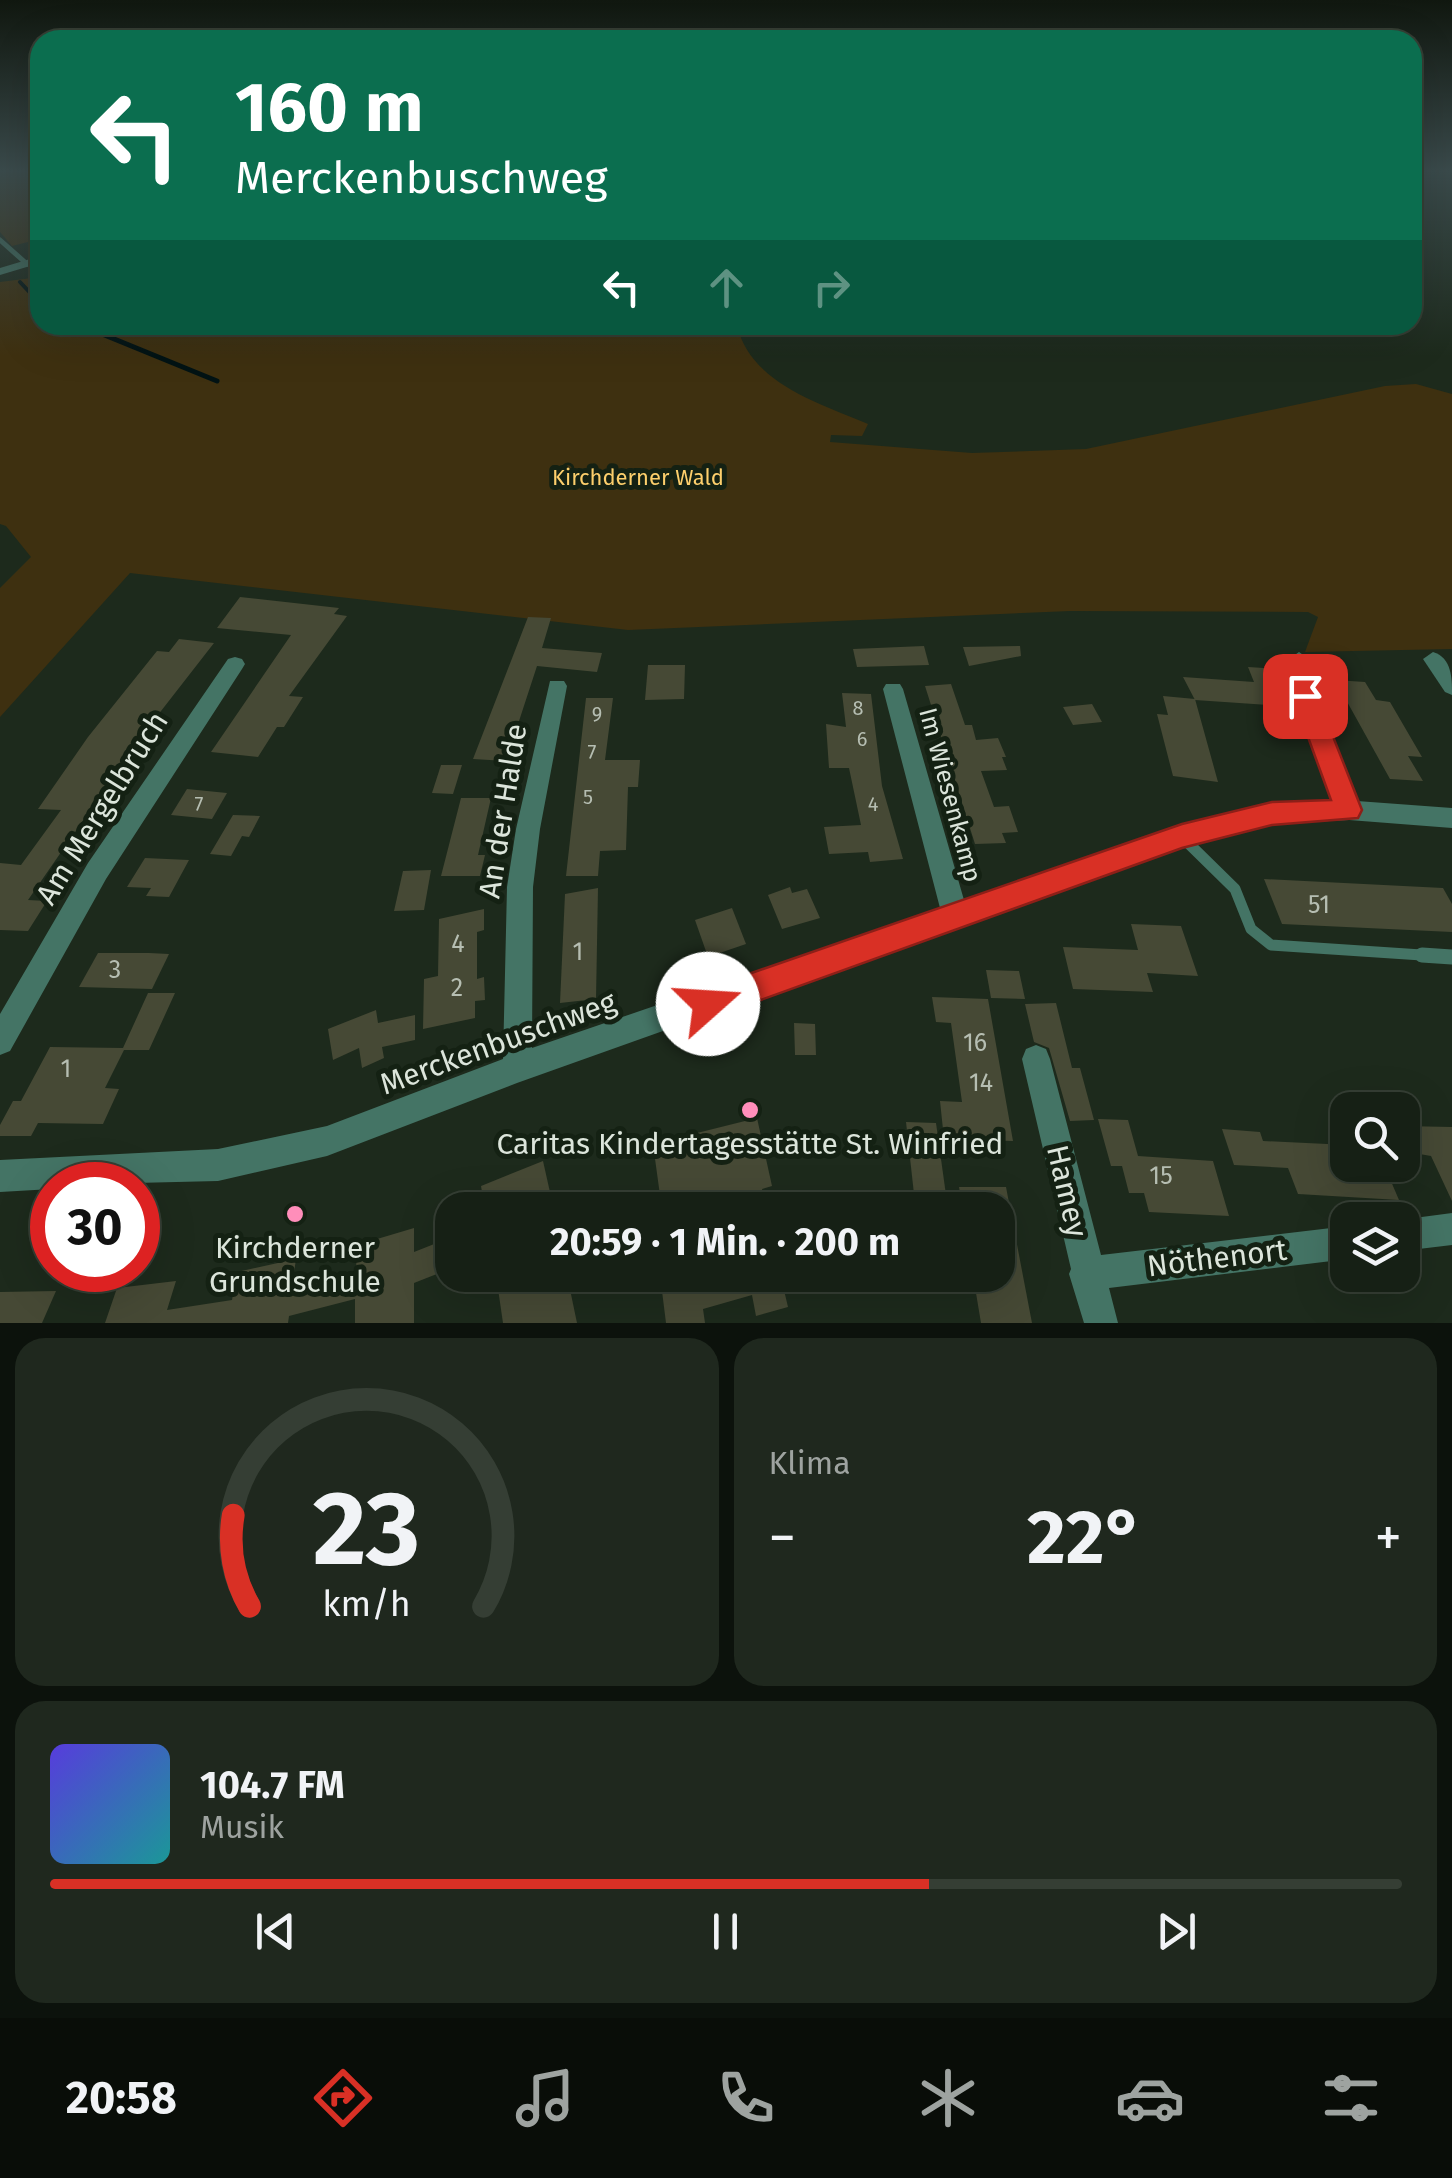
<!DOCTYPE html>
<html lang="de">
<head>
<meta charset="utf-8">
<style>
  :root { --surface:#162015; --page:#1f281e; --text:#f1f3f6; --muted:#9ea3a0; --line:#353e34; --accent:#d93025 }
  body { margin:0; font-family:"Fira Sans",sans-serif; background:var(--page); color:var(--text); height:100vh; display:flex; flex-direction:column; font-size:38px; white-space:nowrap }
  * { box-sizing:border-box; margin:0 }
  p { font-size:32px; color:var(--muted) }
  .icon { flex:none; width:55px; height:55px; fill:none; stroke:currentColor; stroke-width:2; stroke-linecap:round; stroke-linejoin:round }
  .map { position:relative; height:1323px; overflow:hidden }
  .side { display:flex; flex-direction:column; gap:15px; padding:15px; background:#0c120c; flex:1 }
  .side>* { flex:none }
  .hud { position:absolute; left:30px; top:30px; width:1392px; height:305px; border-radius:30px; box-shadow:0 10px 40px #0002,0 0 0 2px var(--line); background:#0b6e4f; color:#fff; overflow:hidden }
  .tools { position:absolute; left:1330px; top:1092px; display:grid; gap:20px }
  .tools a { display:grid; place-items:center; width:90px; height:90px; border-radius:20px; background:var(--surface); box-shadow:0 10px 40px #0002,0 0 0 2px var(--line); font-size:50px }
  .speed { position:absolute; left:30px; top:1162px; display:flex; gap:20px; font-size:50px; font-weight:700; text-align:center }
  .speed>* { display:grid; place-content:center; width:130px; height:130px; border-radius:50%; background:var(--surface); box-shadow:0 10px 40px #0002,0 0 0 2px var(--line); line-height:1 }
  .speed .limit { border:15px solid #d22; background:#fff; color:#111 }
  .pin { position:absolute; display:grid; place-items:center; width:85px; height:85px; color:#fff; margin:-42px; border-radius:20px; box-shadow:0 5px 15px #0006 }
  .me { position:absolute; width:110px; margin:-55px; rotate:71deg; stroke-linejoin:round; filter:drop-shadow(0 0 8px #0008) }
  .turn { display:flex; align-items:center; gap:35px; height:210px; padding:0 40px; font-size:45px }
  .turn .icon { width:130px; height:130px; stroke-width:2.5 }
  .turn b { display:block; font-size:70px; line-height:85px }
  .lanes { display:flex; align-items:center; height:95px; padding:0 40px; background:#0003; justify-content:center; gap:50px; direction:ltr }
  .lanes .off { opacity:.35 }
  .big { font-size:75px; font-weight:700; line-height:1.1 }
  .side .card { flex:1; display:flex; flex-direction:column; justify-content:center; gap:15px; min-width:0; padding:0 35px; border-radius:30px; background:var(--page) }
  .side .dial { align-items:center; gap:0 }
  .dial svg { height:260px; overflow:visible; fill:none; stroke:var(--line); stroke-width:7; stroke-linecap:round; text-anchor:middle }
  .dial text { fill:var(--text); stroke:none }
  .song { display:flex; align-items:center; gap:30px }
  .cover { width:120px; height:120px; border-radius:15px; background:linear-gradient(135deg,hsl(250 70% 55%),hsl(180 70% 35%)) }
  .played { height:10px; border-radius:5px; background:linear-gradient(90deg,var(--accent) 65%,var(--line) 65%) }
  .keys { display:flex; justify-content:space-around; direction:ltr }
  .heat { display:flex; justify-content:space-between; align-items:center; font-size:55px; direction:ltr }
  .side .tiles { flex:1; display:grid; gap:15px; grid-template-columns:1fr 1fr }
  .card:last-child { grid-column:span 2 }
  .trip { position:absolute; left:435px; top:1192px; width:580px; height:100px; border-radius:30px; background:var(--surface); box-shadow:0 10px 40px #0002,0 0 0 2px var(--line); font-weight:700; line-height:100px; text-align:center }
  .dock { display:flex; height:160px; justify-content:space-around; align-items:center; background:#090d08; color:var(--muted) }
  .dock .icon { width:70px; height:70px }
  .dock .current { color:var(--accent) }
  .dock b { font-size:45px; color:var(--text) }
  .map>svg:first-child { display:block }
  .green { fill:#3e3010 }
  .lines { fill:none; stroke-linecap:round; stroke-linejoin:round }
  .stream-far1 { stroke:#021314; stroke-width:4 }
  .stream { stroke:#021314; stroke-width:5 }
  .building { fill:#464935 }
  .service-far2 { stroke:#447465; stroke-width:5 }
  .service-far1 { stroke:#447465; stroke-width:11 }
  .service { stroke:#447465; stroke-width:15 }
  .minor { fill:#447465; fill-rule:evenodd }
  .tertiary { fill:#447465; fill-rule:evenodd }
  .route { fill:#d93025; stroke:#8d1f18; stroke-width:2.5 }
  .poi-dot { fill:#ff8eba; stroke:#142113; stroke-width:4 }
  .labels { text-anchor:middle; dominant-baseline:central; stroke-width:10; stroke-linejoin:round; paint-order:stroke }
  .number-label { font-size:20px; fill:#b6beb2 }
  .far-park-label { font-size:22px; fill:#fdcf6c; stroke:#142113 }
  .street-label { font-size:25px; fill:#dce5db; stroke:#142113 }
  .near-number-label { font-size:25px; fill:#b6beb2 }
  .near-street-label { font-size:30px; fill:#dce5db; stroke:#142113 }
  .near-poi-label { font-size:30px; fill:#dce5db; stroke:#142113 }
</style>
</head>
<body>
<div class="map">
<svg width="1452" height="1323" viewBox="0 0 1452 1323">
  <rect width="100%" height="100%" fill="#1d2a1c"/>
  <g class="green">
    <polygon points="0,171 40,171 40,239 12,246 0,232"/>
    <path d="M40,277v48h288l86,12 128,-12h195c13,58 82,78 131,99l-6,12 -31,-1 -1,7 142,11 114,-4 299,-63 31,-2 36,10v255l-147,3 13,-35 -10,-5 -238,-1 -442,19 -498,-57 -130,144v-129l31,-31 -25,-31 -6,-2v-242z"/>
  </g>
  <g class="lines">
    <polyline class="stream-far1" points="20,282 35,298"/>
    <g class="stream">
      <polyline points="33,295 40,303"/>
      <polyline points="80,325 217,381"/>
    </g>
  </g>
  <g class="building">
    <polygon points="240,597 339,608 334,614 347,616 289,696 303,697 284,727 277,727 258,757 211,752 291,635 217,628"/>
    <polygon points="528,617 551,618 542,648 602,653 597,672 537,666 506,761 473,759"/>
    <polygon points="179,639 214,643 140,738 28,900 47,901 28,931 0,930 0,863 21,865 61,810 38,809 88,737 157,651 169,652"/>
    <polygon points="924,646 929,665 857,667 853,649"/>
    <polygon points="1020,646 1021,656 969,666 963,647"/>
    <polygon points="648,665 685,665 684,699 645,700"/>
    <polygon points="1248,667 1278,669 1292,700 1280,699 1283,706 1195,700 1183,677 1254,682"/>
    <polygon points="1335,680 1365,682 1376,700 1390,702 1422,757 1408,756 1423,781 1390,779"/>
    <polygon points="951,684 965,725 972,725 976,740 998,738 1006,757 1002,757 1007,770 981,771 994,807 1009,806 1018,832 1002,833 1006,843 975,844 925,686"/>
    <polygon points="842,693 871,694 882,786 903,859 870,862 868,852 829,854 824,827 861,825 849,768 829,768 826,724 846,727"/>
    <polygon points="1163,696 1195,699 1218,782 1173,776 1157,714 1168,715"/>
    <polygon points="586,698 613,698 605,760 640,760 638,787 628,787 626,850 600,851 598,876 566,876"/>
    <polygon points="1092,704 1102,722 1073,725 1063,707"/>
    <polygon points="441,765 462,765 453,794 432,793"/>
    <polygon points="187,789 227,793 212,819 171,815"/>
    <polygon points="461,798 491,798 478,855 485,855 480,876 441,876"/>
    <polygon points="233,815 260,816 249,837 242,836 231,856 210,854"/>
    <polygon points="145,858 189,860 169,897 146,896 151,888 127,887"/>
    <polygon points="431,870 424,910 394,911 403,871"/>
    <polygon points="1264,879 1443,888 1452,904 1452,932 1282,924"/>
    <polygon points="790,887 792,893 807,889 820,918 782,929 768,895"/>
    <polygon points="598,888 596,999 560,1003 565,894"/>
    <polygon points="732,908 746,944 708,957 695,920"/>
    <polygon points="484,909 484,930 477,932 477,979 484,977 485,1000 475,1001 475,1018 423,1029 424,979 438,976 439,919"/>
    <polygon points="1131,924 1181,926 1198,976 1147,973 1153,992 1073,989 1063,947 1138,950"/>
    <polygon points="98,953 149,953 169,954 152,989 79,987"/>
    <polygon points="986,970 1019,971 1025,999 991,998"/>
    <polygon points="148,993 175,993 149,1050 124,1050 105,1088 119,1089 103,1124 38,1123 31,1136 0,1136 0,1125 13,1101 21,1101 50,1047 123,1048"/>
    <polygon points="932,997 988,999 1013,1141 944,1139 940,1101 962,1102 951,1023 936,1022"/>
    <polygon points="1056,1003 1072,1068 1080,1068 1094,1120 1070,1121 1049,1048 1034,1042 1025,1004"/>
    <polygon points="376,1010 378,1023 415,1015 415,1040 382,1047 384,1058 362,1068 359,1048 333,1060 328,1029"/>
    <polygon points="794,1023 815,1024 816,1055 795,1055"/>
    <polygon points="757,1118 772,1186 762,1189 767,1210 662,1210 653,1144"/>
    <polygon points="1098,1119 1128,1120 1138,1156 1213,1161 1229,1216 1149,1212 1144,1193 1129,1193 1122,1166 1111,1166"/>
    <polygon points="906,1122 936,1123 946,1195 914,1194"/>
    <polygon points="1402,1126 1452,1127 1452,1201 1431,1156 1402,1151"/>
    <polygon points="1222,1129 1260,1132 1263,1141 1348,1145 1348,1165 1384,1165 1399,1200 1298,1194 1288,1168 1234,1165"/>
    <polygon points="543,1161 554,1210 485,1210 481,1186"/>
    <polygon points="959,1187 1006,1187 1032,1323 981,1323 973,1275 998,1275 998,1210 963,1210"/>
    <polygon points="414,1228 414,1252 452,1237 452,1268 414,1283 414,1323 355,1323 355,1299 289,1316 288,1323 105,1323 117,1288 176,1281 167,1310 232,1300 237,1272 296,1259 292,1287 356,1272 357,1245"/>
    <polygon points="496,1275 567,1275 577,1323 503,1323"/>
    <polygon points="660,1275 801,1275 802,1281 783,1286 788,1307 756,1316 752,1295 703,1309 705,1323 666,1323"/>
    <polygon points="56,1291 42,1323 0,1323 0,1292"/>
  </g>
  <g class="lines">
    <polyline class="service-far2" points="0,240 27,264 40,264"/>
    <polyline class="service-far1" points="1182,837 1235,889 1251,929 1271,945 1452,957"/>
    <polyline class="service" points="1422,955 1452,957"/>
    <g class="minor">
      <polygon points="1299,652 1309,659 1315,696 1357,801 1452,808 1452,828 1349,820 1271,824 1182,846 517,1083 327,1156 218,1181 52,1185 52,1189 0,1192 0,1160 218,1149 327,1126 503,1059 507,887 516,829 550,681 564,681 567,686 540,829 533,887 532,1048 940,908 883,689 886,684 900,684 903,689 964,900 1182,826 1271,804 1334,801 1295,696 1289,659"/>
      <path d="M1433,652c19,6 19,26 19,43l-7,-3 -22,-33z"/>
      <polygon points="235,657 242,659 245,664 242,669 106,879 10,1051 0,1055 0,1014 88,863 228,659"/>
      <polygon points="1036,1045 1046,1049 1050,1059 1101,1255 1348,1226 1348,1259 1109,1288 1118,1323 1084,1323 1069,1274 1071,1269 1022,1059 1026,1049"/>
      <polygon points="1452,1213 1452,1245 1402,1251 1402,1220 1399,1220"/>
    </g>
    <polygon class="tertiary" points="40,256 40,263 0,275 0,268"/>
  </g>
  <linearGradient id="sky" x2="0" y2="1"><stop stop-color="#10170f"/><stop offset="0.48" stop-color="#3a4a4b"/><stop offset="1" stop-color="#3a4a4b" stop-opacity="0"/></linearGradient>
  <rect width="1452" height="356" fill="url(#sky)"/>
  <polygon class="route" points="1305,687 1317,696 1362,810 1358,818 1272,825 1182,848 708,1019 697,1015 693,1004 697,992 708,988 1182,824 1272,802 1331,800 1293,696"/>
  <g class="poi-dot">
    <circle cx="750" cy="1110" r="10"/>
    <circle cx="295" cy="1214" r="10"/>
  </g>
  <g class="labels">
    <g class="number-label">
      <text x="858" y="708">8</text>
      <text x="597" y="714">9</text>
      <text x="862" y="739">6</text>
      <text x="592" y="752">7</text>
      <text x="588" y="797">5</text>
      <text x="199" y="804">7</text>
      <text x="873" y="804">4</text>
    </g>
    <g class="far-park-label">
      <text x="638" y="477">Kirchderner Wald</text>
    </g>
    <g class="street-label">
      <text transform="translate(950 795) rotate(75)">Im Wiesenkamp</text>
    </g>
    <g class="near-number-label">
      <text x="1319" y="905">51</text>
      <text x="458" y="944">4</text>
      <text x="578" y="952">1</text>
      <text x="115" y="970">3</text>
      <text x="457" y="988">2</text>
      <text x="975" y="1043">16</text>
      <text x="66" y="1069">1</text>
      <text x="981" y="1083">14</text>
      <text x="1161" y="1176">15</text>
    </g>
    <g class="near-street-label">
      <text transform="translate(102 808) rotate(-58)">Am Mergelbruch</text>
      <text transform="translate(503 811) rotate(-81)">An der Halde</text>
      <text transform="translate(498 1043) rotate(-20)">Merckenbuschweg</text>
      <text transform="translate(1067 1191) rotate(77)">Hamey</text>
      <text transform="translate(1217 1258) rotate(-7)">Nöthenort</text>
    </g>
    <g class="near-poi-label">
      <text x="750" y="1144">Caritas Kindertagesstätte St. Winfried</text>
      <text x="295" y="1248">Kirchderner<tspan x="295" dy="34">Grundschule</tspan></text>
    </g>
  </g>
</svg>
<div class="tools">
<a><svg class="icon" aria-label="search" viewBox="0 0 24 24"><circle cx="10" cy="10" r="6"/><path d="M15 15l6 6"/></svg></a>
<a><svg class="icon" aria-label="layers" viewBox="0 0 24 24"><path d="M12 4l9 5-9 5-9-5zM3 14l9 5 9-5"/></svg></a>
</div>
<div class="speed"><div class="limit">30</div></div>
<div class="pin" style="left:1305px;top:696px;background:#d93025"><svg class="icon" aria-label="arrive" viewBox="0 0 24 24"><path d="M6 21V4h12l-3 4 3 4H6"/></svg></div>
<svg class="me" style="left:708px;top:1004px" viewBox="-20 -20 40 40"><circle r="19" fill="#fff"/><path d="M0-13L10 11 0 6-10 11z" fill="#d93025"/></svg>
<div class="trip">20:59 · 1 Min. · 200 m</div>
<div class="hud">
<div class="turn"><svg class="icon" aria-label="left" viewBox="0 0 24 24"><path d="M17 20v-9H6M10 6l-5 5 5 5"/></svg><div><b>160 m</b>Merckenbuschweg</div></div>
<div class="lanes"><svg class="icon" aria-label="left" viewBox="0 0 24 24"><path d="M17 20v-9H6M10 6l-5 5 5 5"/></svg><svg class="icon off" aria-label="ahead" viewBox="0 0 24 24"><path d="M12 20V5M6 11l6-6 6 6"/></svg><svg class="icon off" aria-label="right" viewBox="0 0 24 24"><path d="M7 20v-9h11M14 6l5 5-5 5"/></svg></div>
</div>
</div>
<section class="side">
<div class="tiles">
<div class="card dial"><svg viewBox="0 0 100 80">
<path d="M14 69A42 42 0 1 1 86 69"/>
<path d="M14 69A42 42 0 0 1 9 41" stroke="#d93025"/>
<text x="50" y="56" font-size="32" font-weight="700">23</text>
<text x="50" y="72" font-size="11">km/h</text>
</svg></div>
<div class="card"><p>Klima</p>
<div class="heat"><a>−</a><b class="big">22°</b><a>+</a></div>
</div>
<div class="card">
<div class="song"><i class="cover"></i><div><b>104.7 FM</b><p>Musik</p></div></div>
<div class="played"></div>
<div class="keys"><svg class="icon" aria-label="previous" viewBox="0 0 24 24"><path d="M18 5L8 12l10 7zM5 5v14"/></svg><svg class="icon" aria-label="pause" viewBox="0 0 24 24"><path d="M8 5v14M16 5v14"/></svg><svg class="icon" aria-label="next" viewBox="0 0 24 24"><path d="M6 5l10 7-10 7zM19 5v14"/></svg></div>
</div>
</div>
</section>
<nav class="dock">
<b>20:58</b>
<svg class="icon current" aria-label="directions" viewBox="0 0 24 24"><path d="M12 3l9 9-9 9-9-9zM9 14v-3h6M13 9l2 2-2 2"/></svg>
<svg class="icon" aria-label="music" viewBox="0 0 24 24"><path d="M9 18V5l10-2v13"/><circle cx="6" cy="18" r="3"/><circle cx="16" cy="16" r="3"/></svg>
<svg class="icon" aria-label="phone" viewBox="0 0 24 24"><path d="M5 4h4l2 5-3 2q2 4 5 5l2-3 5 2v4C11 20 4 13 5 4z"/></svg>
<svg class="icon" aria-label="climate" viewBox="0 0 24 24"><path d="M12 3v18M4 7l16 10M4 17L20 7"/></svg>
<svg class="icon" aria-label="car" viewBox="0 0 24 24"><path d="M5 17H2v-5l4-1 3-4h7l3 4 3 1v5h-3M9 17h6M6 11h13"/><circle cx="7" cy="17" r="2"/><circle cx="17" cy="17" r="2"/></svg>
<svg class="icon" aria-label="filters" viewBox="0 0 24 24"><path d="M4 7h16M4 17h16"/><circle cx="9" cy="7" r="2"/><circle cx="15" cy="17" r="2"/></svg>
</nav>
</body>
</html>
